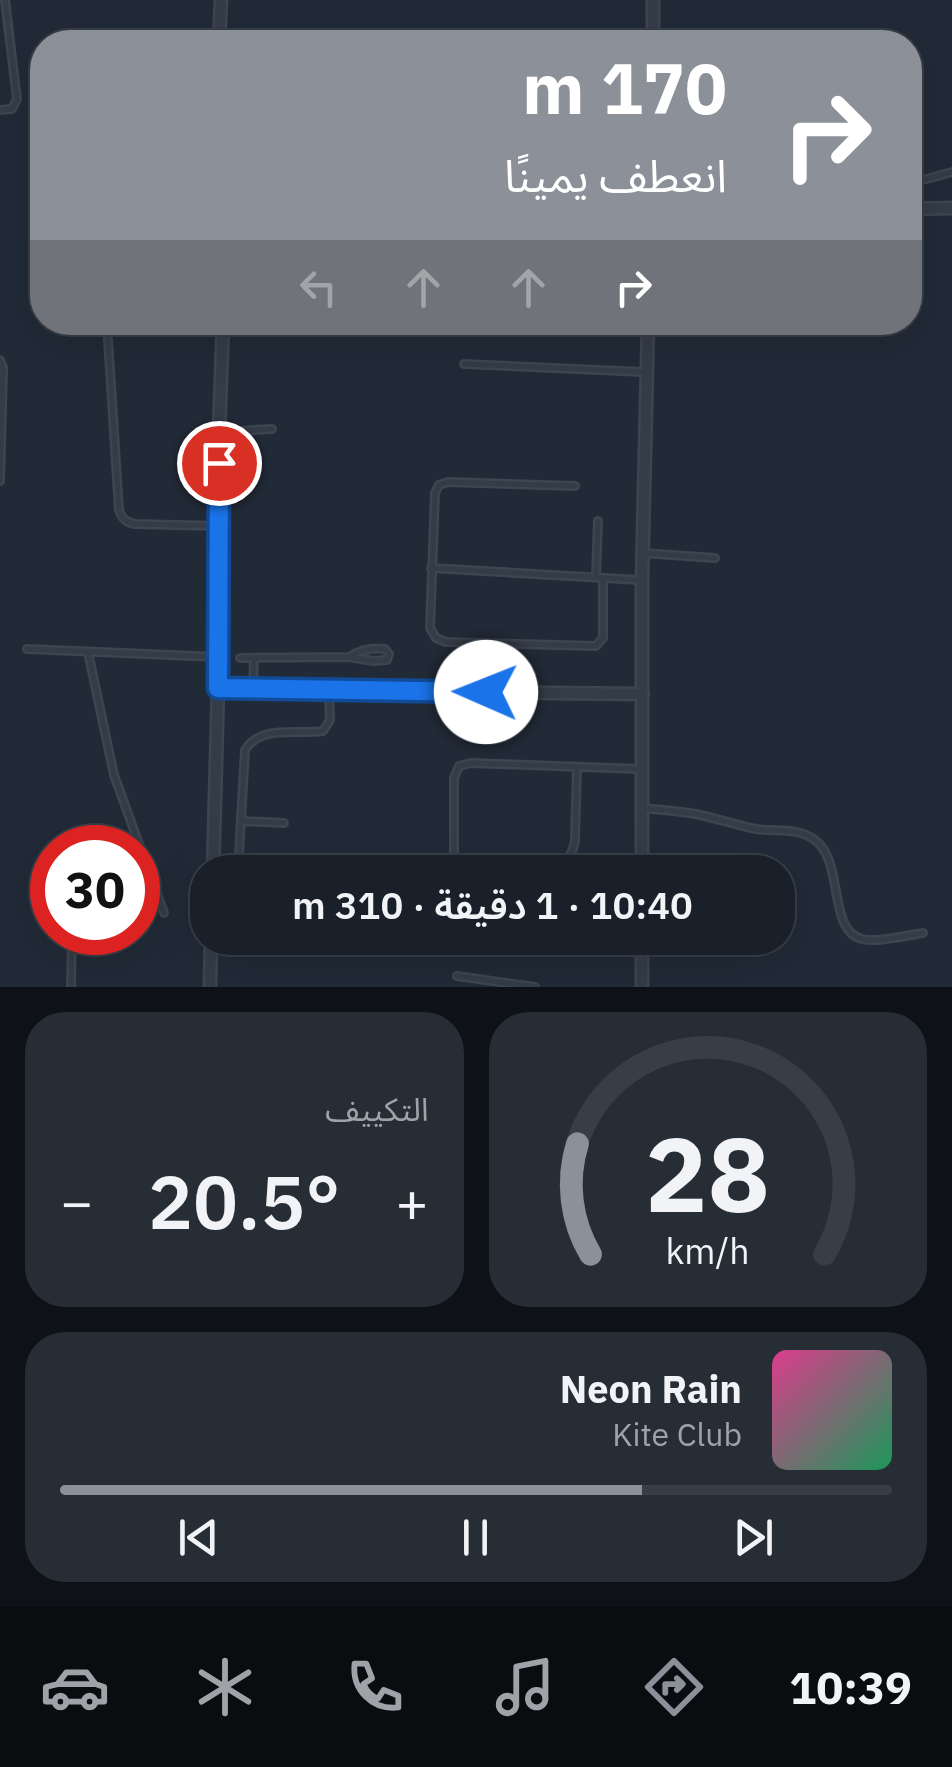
<!DOCTYPE html>
<html lang="ar">
<head>
<meta charset="utf-8">
<style>
  :root { --surface:#192029; --page:#262d35; --text:#f1f3f6; --muted:#9fa3a8; --line:#373e46; --accent:#8c9099 }
  body { margin:0; font-family:"IBM Plex Sans","Noto Sans Arabic",sans-serif; background:var(--page); color:var(--text); direction:rtl; height:100vh; display:flex; flex-direction:column; font-size:38px; white-space:nowrap }
  * { box-sizing:border-box; margin:0 }
  p { font-size:32px; color:var(--muted) }
  .icon { flex:none; width:55px; height:55px; fill:none; stroke:currentColor; stroke-width:2; stroke-linecap:round; stroke-linejoin:round }
  .map { position:relative; height:987px; overflow:hidden; direction:ltr }
  .details { display:flex; flex-direction:column; gap:25px; padding:25px; background:#0e1217; flex:1 }
  .details>* { flex:none }
  .guide { position:absolute; left:30px; top:30px; width:892px; height:305px; border-radius:40px; box-shadow:0 10px 40px #0002,0 0 0 2px var(--line); direction:rtl; background:#8c9099; color:#fff; overflow:hidden }
  .speed { position:absolute; left:30px; top:825px; display:flex; gap:20px; font-size:50px; font-weight:700; text-align:center }
  .speed>* { display:grid; place-content:center; width:130px; height:130px; border-radius:50%; background:var(--surface); box-shadow:0 10px 40px #0002,0 0 0 2px var(--line); line-height:1 }
  .speed .limit { border:15px solid #d22; background:#fff; color:#111 }
  .pin { position:absolute; display:grid; place-items:center; width:85px; height:85px; color:#fff; margin:-42px; border:5px solid #fff; border-radius:50%; box-shadow:0 2px 10px #0007 }
  .me { position:absolute; width:110px; margin:-55px; rotate:271deg; stroke-linejoin:round; filter:drop-shadow(0 0 8px #0008) }
  .turn { display:flex; align-items:center; gap:35px; height:210px; padding:0 30px; font-size:45px }
  .turn .icon { width:130px; height:130px; stroke-width:2.5 }
  .turn b { display:block; font-size:70px; line-height:85px }
  .lanes { display:flex; align-items:center; height:95px; padding:0 30px; background:#0003; justify-content:center; gap:50px; direction:ltr }
  .lanes .off { opacity:.35 }
  .big { font-size:75px; font-weight:600; line-height:1.1 }
  .details .tile { flex:1; display:flex; flex-direction:column; justify-content:center; gap:15px; min-width:0; padding:0 35px; border-radius:40px; background:var(--page) }
  .details .dial { align-items:center; gap:0 }
  .dial svg { height:260px; overflow:visible; fill:none; stroke:var(--line); stroke-width:7; stroke-linecap:round; text-anchor:middle }
  .dial text { fill:var(--text); stroke:none }
  .song { display:flex; align-items:center; gap:30px }
  .cover { width:120px; height:120px; border-radius:15px; background:linear-gradient(135deg,hsl(330 70% 55%),hsl(150 70% 35%)) }
  .played { height:10px; border-radius:5px; background:linear-gradient(90deg,var(--accent) 70%,var(--line) 70%) }
  .keys { display:flex; justify-content:space-around; direction:ltr }
  .heat { display:flex; justify-content:space-between; align-items:center; font-size:55px; direction:ltr }
  .details .tiles { flex:1; display:grid; gap:25px; grid-template-columns:1fr 1fr }
  .tile:last-child { grid-column:span 2 }
  .trip { position:absolute; left:190px; top:855px; width:605px; height:100px; border-radius:40px; background:var(--surface); box-shadow:0 10px 40px #0002,0 0 0 2px var(--line); font-weight:600; line-height:100px; text-align:center; direction:rtl }
  .dock { display:flex; height:160px; justify-content:space-around; align-items:center; background:#0a0d10; color:var(--muted) }
  .dock .icon { width:70px; height:70px }
  .dock .active { color:var(--accent) }
  .dock b { font-size:45px; color:var(--text) }
  .map>svg:first-child { display:block }
  .lines { fill:none; stroke-linecap:round; stroke-linejoin:round }
  .service-casing { stroke:#3e4551; stroke-width:10 }
  .minor-casing { stroke:#3e4551; stroke-width:15 }
  .service { stroke:#343c48; stroke-width:5 }
  .minor { stroke:#343c48; stroke-width:10 }
  .route-casing { stroke:#114b97; stroke-width:25 }
  .route { stroke:#1a73e8; stroke-width:18 }
</style>
</head>
<body>
<div class="map">
<svg width="952" height="987" viewBox="0 0 952 987">
  <rect width="100%" height="100%" fill="#212a37"/>
  <g class="lines">
    <g class="service-casing">
      <g id="service">
        <polyline points="0,110 12,109 17,99 5,0"/>
        <polyline points="910,187 919,181 952,172"/>
        <path d="M108,339l11,171c3,9 7,12 16,14l83,2"/>
        <polyline points="0,360 3,368 0,481"/>
        <polyline points="464,364 644,372"/>
        <polyline points="222,432 272,429"/>
        <polyline points="575,486 448,482 439,485 435,493 430,628 436,638 446,642 596,646 603,638 603,578"/>
        <polyline points="643,553 715,558"/>
        <polyline points="431,568 639,580"/>
        <polyline points="596,577 598,521"/>
        <polyline points="27,649 218,657"/>
        <polyline points="88,652 114,775 164,913"/>
        <path d="M240,658l109,-1 24,4 14,-1 2,-6 -4,-5c-13,-2 -25,1 -36,8"/>
        <polyline points="253,689 254,658"/>
        <path d="M577,767l-2,74c-2,11 -7,21 -18,25 -19,7 -68,4 -91,4l-8,-4 -4,-9v-79l5,-12 12,-3 168,6"/>
        <path d="M642,808c18,2 36,3 54,6 20,4 39,11 60,15 19,3 42,-2 59,11 30,23 12,90 47,99 15,4 45,-4 61,-6"/>
        <polyline points="241,821 284,823"/>
        <path d="M238,872l7,-122c17,-26 51,-15 78,-19l7,-11 -1,-27"/>
        <polyline points="457,976 535,987"/>
        <polyline points="71,987 72,932"/>
      </g>
    </g>
    <g class="minor-casing">
      <g id="minor">
        <path d="M219,42c52,-8 103,-3 155,0"/>
        <polyline points="219,42 221,0"/>
        <polyline points="653,42 653,0"/>
        <polyline points="910,209 952,208"/>
        <polyline points="218,689 643,694"/>
        <polyline points="213,872 218,689 219,432 223,322"/>
        <polyline points="642,872 642,580 648,322"/>
        <polyline points="642,938 642,987"/>
        <polyline points="210,987 211,938"/>
      </g>
    </g>
    <use href="#service" class="service"/>
    <use href="#minor" class="minor"/>
  </g>
  <g class="lines">
    <g class="route-casing">
      <polyline id="route" points="219,463 218,688 486,692"/>
    </g>
    <use href="#route" class="route"/>
  </g>
</svg>
<div class="speed"><div class="limit">30</div></div>
<div class="pin" style="left:219px;top:463px;background:#d93025"><svg class="icon" aria-label="arrive" viewBox="0 0 24 24"><path d="M6 21V4h12l-3 4 3 4H6"/></svg></div>
<svg class="me" style="left:486px;top:692px" viewBox="-20 -20 40 40"><circle r="19" fill="#fff"/><path d="M0-13L10 11 0 6-10 11z" fill="#1a73e8"/></svg>
<div class="trip">10:40 · 1 دقيقة · 310 m</div>
<div class="guide">
<div class="turn"><svg class="icon" aria-label="right" viewBox="0 0 24 24"><path d="M7 20v-9h11M14 6l5 5-5 5"/></svg><div><b>170 m</b>انعطف يمينًا</div></div>
<div class="lanes"><svg class="icon off" aria-label="left" viewBox="0 0 24 24"><path d="M17 20v-9H6M10 6l-5 5 5 5"/></svg><svg class="icon off" aria-label="ahead" viewBox="0 0 24 24"><path d="M12 20V5M6 11l6-6 6 6"/></svg><svg class="icon off" aria-label="ahead" viewBox="0 0 24 24"><path d="M12 20V5M6 11l6-6 6 6"/></svg><svg class="icon" aria-label="right" viewBox="0 0 24 24"><path d="M7 20v-9h11M14 6l5 5-5 5"/></svg></div>
</div>
</div>
<section class="details">
<div class="tiles">
<div class="tile dial"><svg viewBox="0 0 100 80">
<path d="M14 69A42 42 0 1 1 86 69"/>
<path d="M14 69A42 42 0 0 1 10 35" stroke="#8c9099"/>
<text x="50" y="56" font-size="32" font-weight="700">28</text>
<text x="50" y="72" font-size="11">km/h</text>
</svg></div>
<div class="tile"><p>التكييف</p>
<div class="heat"><a>−</a><b class="big">20.5°</b><a>+</a></div>
</div>
<div class="tile">
<div class="song"><i class="cover"></i><div><b>Neon Rain</b><p>Kite Club</p></div></div>
<div class="played"></div>
<div class="keys"><svg class="icon" aria-label="previous" viewBox="0 0 24 24"><path d="M18 5L8 12l10 7zM5 5v14"/></svg><svg class="icon" aria-label="pause" viewBox="0 0 24 24"><path d="M8 5v14M16 5v14"/></svg><svg class="icon" aria-label="next" viewBox="0 0 24 24"><path d="M6 5l10 7-10 7zM19 5v14"/></svg></div>
</div>
</div>
</section>
<nav class="dock">
<b>10:39</b>
<svg class="icon active" aria-label="directions" viewBox="0 0 24 24"><path d="M12 3l9 9-9 9-9-9zM9 14v-3h6M13 9l2 2-2 2"/></svg>
<svg class="icon" aria-label="music" viewBox="0 0 24 24"><path d="M9 18V5l10-2v13"/><circle cx="6" cy="18" r="3"/><circle cx="16" cy="16" r="3"/></svg>
<svg class="icon" aria-label="phone" viewBox="0 0 24 24"><path d="M5 4h4l2 5-3 2q2 4 5 5l2-3 5 2v4C11 20 4 13 5 4z"/></svg>
<svg class="icon" aria-label="climate" viewBox="0 0 24 24"><path d="M12 3v18M4 7l16 10M4 17L20 7"/></svg>
<svg class="icon" aria-label="car" viewBox="0 0 24 24"><path d="M5 17H2v-5l4-1 3-4h7l3 4 3 1v5h-3M9 17h6M6 11h13"/><circle cx="7" cy="17" r="2"/><circle cx="17" cy="17" r="2"/></svg>
</nav>
</body>
</html>
